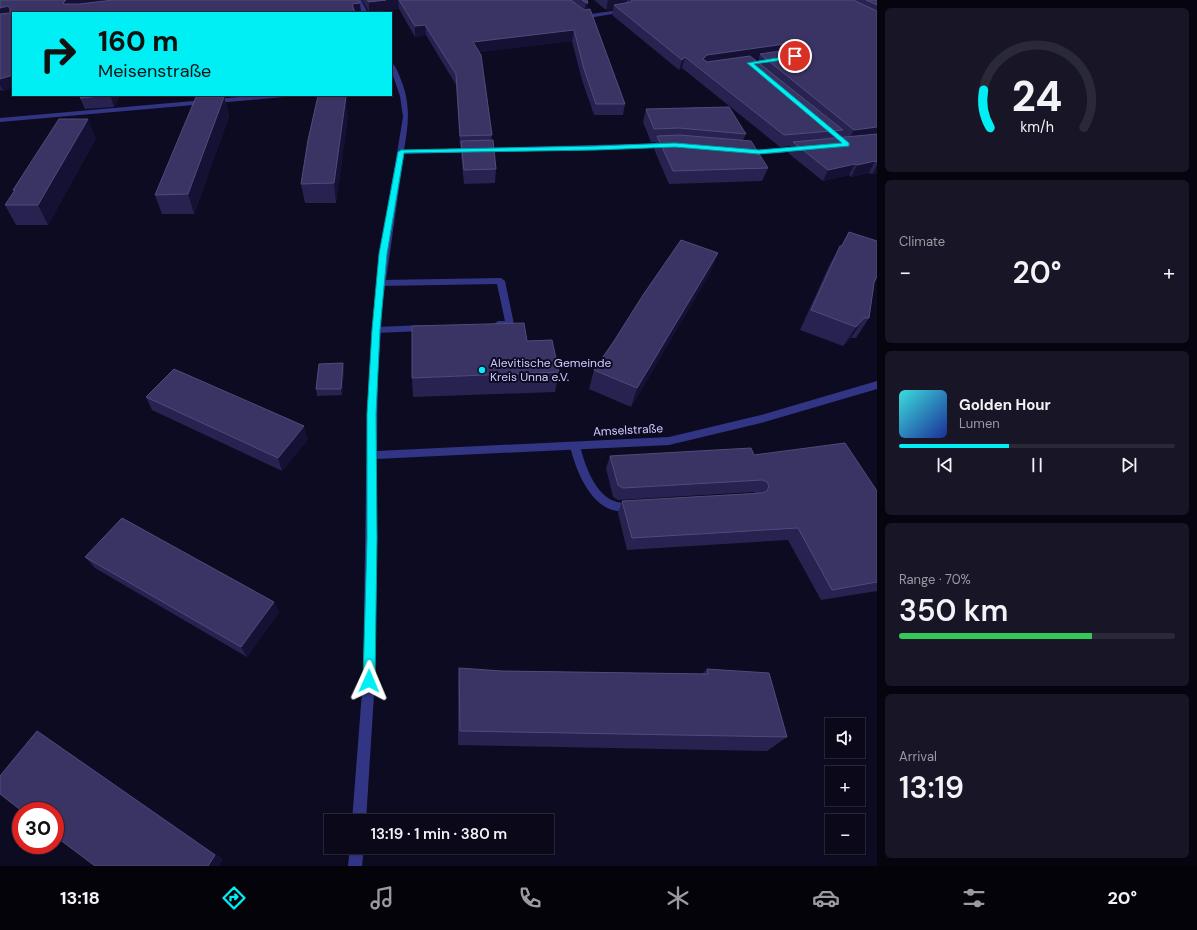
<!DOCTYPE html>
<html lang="en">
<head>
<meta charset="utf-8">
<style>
  :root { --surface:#0a0819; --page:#181626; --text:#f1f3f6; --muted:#999aa2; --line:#2a2938; --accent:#00eff5 }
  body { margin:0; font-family:"DM Sans",sans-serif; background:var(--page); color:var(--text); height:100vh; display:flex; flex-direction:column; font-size:15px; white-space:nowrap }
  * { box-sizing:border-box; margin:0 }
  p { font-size:13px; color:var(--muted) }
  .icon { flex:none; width:22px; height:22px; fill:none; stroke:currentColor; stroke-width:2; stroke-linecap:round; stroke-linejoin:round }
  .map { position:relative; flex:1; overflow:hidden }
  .details { display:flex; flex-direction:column; gap:8px; padding:8px; background:#06040e; width:320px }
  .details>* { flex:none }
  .guide { position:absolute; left:12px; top:12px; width:380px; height:84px; border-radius:0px; box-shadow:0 1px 3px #0004,0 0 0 1px var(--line); background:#00eff5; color:#111; overflow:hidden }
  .tools { position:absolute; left:825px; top:718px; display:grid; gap:8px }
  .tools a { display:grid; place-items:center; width:40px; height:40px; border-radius:0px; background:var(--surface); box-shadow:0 1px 3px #0004,0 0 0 1px var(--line); font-size:20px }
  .speed { position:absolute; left:12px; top:802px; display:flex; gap:8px; font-size:20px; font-weight:700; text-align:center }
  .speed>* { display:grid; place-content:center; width:52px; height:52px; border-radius:50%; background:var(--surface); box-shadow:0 1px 3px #0004,0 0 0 1px var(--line); line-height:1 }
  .speed .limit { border:6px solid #d22; background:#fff; color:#111 }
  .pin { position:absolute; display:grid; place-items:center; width:34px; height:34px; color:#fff; margin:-17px; border:2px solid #fff; border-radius:50%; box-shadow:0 1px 4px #0007 }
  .me { position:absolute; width:44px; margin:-22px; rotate:1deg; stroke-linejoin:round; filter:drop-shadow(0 0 3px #0008) }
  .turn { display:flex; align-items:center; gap:14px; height:84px; padding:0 20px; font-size:18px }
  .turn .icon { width:52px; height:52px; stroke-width:2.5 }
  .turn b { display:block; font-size:28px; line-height:34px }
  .big { font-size:30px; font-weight:600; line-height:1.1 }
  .details .widget { flex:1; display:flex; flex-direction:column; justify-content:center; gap:6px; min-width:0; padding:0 14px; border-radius:6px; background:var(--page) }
  .details .dial { align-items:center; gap:0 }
  .dial svg { height:104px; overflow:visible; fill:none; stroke:var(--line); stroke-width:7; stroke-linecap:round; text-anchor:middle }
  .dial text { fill:var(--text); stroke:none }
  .song { display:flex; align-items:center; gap:12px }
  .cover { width:48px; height:48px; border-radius:6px; background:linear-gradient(135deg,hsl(180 70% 55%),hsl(230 70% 35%)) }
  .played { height:4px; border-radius:2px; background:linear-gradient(90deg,var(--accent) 40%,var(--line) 40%) }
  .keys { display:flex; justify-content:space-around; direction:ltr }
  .heat { display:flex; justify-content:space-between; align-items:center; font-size:22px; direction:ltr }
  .charge { height:6px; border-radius:3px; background:linear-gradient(90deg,#34c759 70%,var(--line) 0) }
  .trip { position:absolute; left:324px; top:814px; width:230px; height:40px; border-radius:0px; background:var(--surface); box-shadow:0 1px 3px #0004,0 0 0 1px var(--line); font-weight:600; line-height:40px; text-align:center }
  .tab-bar { display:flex; height:64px; justify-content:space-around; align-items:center; background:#04030a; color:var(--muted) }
  .tab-bar .icon { width:28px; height:28px }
  .tab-bar .selected { color:var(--accent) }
  .tab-bar b { font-size:18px; color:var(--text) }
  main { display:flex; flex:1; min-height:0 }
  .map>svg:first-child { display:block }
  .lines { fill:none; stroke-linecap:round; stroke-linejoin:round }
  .service { fill:#323584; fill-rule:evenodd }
  .minor { fill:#323584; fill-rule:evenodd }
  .wall { fill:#272250; fill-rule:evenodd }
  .shaded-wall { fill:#151135 }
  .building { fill:#393463; stroke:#504b7b }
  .route { fill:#00eff5; stroke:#009b9f }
  .poi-dot { fill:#00eff5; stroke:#0d0b21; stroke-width:1.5 }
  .labels { text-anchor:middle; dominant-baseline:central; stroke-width:4; stroke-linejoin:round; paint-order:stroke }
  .poi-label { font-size:12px; fill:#cdcaff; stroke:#0d0b21; text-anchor:start }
  .street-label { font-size:12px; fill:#cdcaff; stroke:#0d0b21 }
</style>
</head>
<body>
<main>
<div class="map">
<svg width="877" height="866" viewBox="0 0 877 866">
  <rect width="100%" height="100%" fill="#0d0b21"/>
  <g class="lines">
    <g class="service">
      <path d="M501,278l4,3 9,43c-4,5 -16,5 -20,0l4,-3h7l-8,-37 -117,2 -4,-3 4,-3z"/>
      <polygon points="424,325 428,328 424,331 376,333 372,330 376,327"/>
      <path d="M575,442l4,1 1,3c5,19 15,50 37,56 6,2 13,-1 19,1l1,3 -1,3c-39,14 -59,-33 -66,-63l1,-3z"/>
    </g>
    <g class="minor">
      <polygon points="355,0 361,0 368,13 362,13"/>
      <polygon points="559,0 565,0 584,15 626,9 629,11 583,19"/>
      <path d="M391,62c4,3 6,8 8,13 12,27 10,47 5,75l264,-7 3,2 -3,2 -264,7 -21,147 -5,71 -1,79 292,-14 92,-22 116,-34v8l-116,34 -92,22 -293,14 -1,220 -9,142h-14l11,-142 4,-263 5,-88 9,-80 22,-131 -3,-21 -9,-26z"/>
      <polygon points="263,95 287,95 284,97 0,122 0,118"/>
      <path d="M803,146l3,2 -1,1c-13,3 -54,9 -64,1l3,-2 15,2z"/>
      <polygon points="350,847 364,847 362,866 348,866"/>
    </g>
  </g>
  <g class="wall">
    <polygon points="0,0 358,0 13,13 13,87 3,91 0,90"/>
    <polygon points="362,0 587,0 588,3 587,10 625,104 623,115 594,115 582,80 572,41 479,52 492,135 491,140 496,169 495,183 464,184 461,154 461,147 460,147 456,85 426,35 415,37 399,9 369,12"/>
    <path d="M594,0h283v173l-5,1 -3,-1 -18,4 -2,-2 -26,6 -35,-28 3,-7 -11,1 -98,-79 -3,2 -67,-55 1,-6 -7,1zM754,58h5l-1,4z"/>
    <polygon points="82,95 120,95 114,107 85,109 80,98"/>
    <polygon points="207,95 236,95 236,96 224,97 229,116 194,214 162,214 155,195 207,97"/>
    <polygon points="646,109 746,134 743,140 768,168 762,181 669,184 654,149 656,142 651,142 643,122"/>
    <polygon points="348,115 336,203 305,203 301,184"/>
    <polygon points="96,138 48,225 16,225 5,205 14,191 13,190"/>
    <polygon points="849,232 874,283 869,318 856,338 851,338 843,346 800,330 829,266 840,246 841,246"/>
    <polygon points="710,273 631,407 589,389 594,370 614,341"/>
    <polygon points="343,363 344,370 342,395 317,396 316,389"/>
    <polygon points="559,372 555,392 413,397 412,378"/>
    <polygon points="146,397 308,439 282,471 152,410"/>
    <polygon points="754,455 877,491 877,591 821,600 788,540 627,550 618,513 622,501 756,494 754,492 618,500 613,497 606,468 610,456"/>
    <polygon points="85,557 274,602 279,612 247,657 95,568"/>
    <polygon points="459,668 502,671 702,674 707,669 787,737 767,751 458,745 458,684"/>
  </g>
  <g class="shaded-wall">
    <polygon points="66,0 153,0 67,13 63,3"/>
    <polygon points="386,0 398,0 399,9 369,12 369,2"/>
    <polygon points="608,0 627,0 626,8 614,5 613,9 606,10"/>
    <polygon points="360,3 361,13 353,13 352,4"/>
    <polygon points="586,3 588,3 586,13 584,13"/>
    <polygon points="8,6 13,17 0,20 0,8"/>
    <polygon points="425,25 426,35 415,37 415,26"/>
    <polygon points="574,30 572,41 472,53 473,42"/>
    <polygon points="799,42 795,53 760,54 759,58 704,66 700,69 703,59 707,55"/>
    <polygon points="685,57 682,68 679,70 682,60"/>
    <polygon points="13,75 13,87 3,91 0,85 0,79"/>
    <polygon points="110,95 120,95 114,107"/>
    <polygon points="346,96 348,115 336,203 334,183"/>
    <polygon points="224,97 229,116 194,214 188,194"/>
    <polygon points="88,119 96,138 48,225 38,205"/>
    <polygon points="877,127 877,138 848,141 854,130"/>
    <polygon points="875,161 869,173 851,177 857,165"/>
    <polygon points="855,164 849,175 823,181 828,170"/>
    <polygon points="877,165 877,173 872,174"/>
    <polygon points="718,253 710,273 631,407 637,388"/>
    <polygon points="864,318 851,338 843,346 856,327"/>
    <polygon points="343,363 344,370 342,395 341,389"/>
    <polygon points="304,426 308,439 282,471 278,458"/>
    <polygon points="274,602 279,612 247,657 241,647"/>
    <polygon points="37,731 50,739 223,859 219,866 208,866"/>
  </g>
  <g class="building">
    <polygon points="0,0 66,0 63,3 64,4 80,4 113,0 358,0 360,3 352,4 355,13 13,13 13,75 0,79 0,14 10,13 10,8 8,6 0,8"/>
    <polygon points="367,0 386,0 369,2"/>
    <polygon points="399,0 571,0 584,10 590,9 625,104 596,104 584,69 574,30 473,42 481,55 492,135 460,136 456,74 425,25 415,26"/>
    <polygon points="582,0 587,0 588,3 586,3"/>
    <polygon points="632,0 853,0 877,11 877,127 854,130 760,54 801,48 802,43 799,42 707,55 703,59 707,62 750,56 843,130 784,135 685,57 682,60 614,5 631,2"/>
    <polygon points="866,0 877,0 877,5"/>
    <polygon points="82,95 110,95 80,98"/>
    <polygon points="318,96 346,96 334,183 301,184 308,140"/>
    <polygon points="196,97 224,97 188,194 155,195"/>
    <polygon points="729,107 746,134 679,128 654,129 646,109"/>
    <polygon points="59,119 88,119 38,205 5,205 15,190 13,190"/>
    <polygon points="877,134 877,162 875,161 857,165 855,164 828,170 793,142"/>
    <polygon points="679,135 751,141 768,168 673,171 657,136"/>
    <polygon points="493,140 496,169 464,170 461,141"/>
    <polygon points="849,232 877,241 877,276 874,283 869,318 864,318 856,327 811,310 840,246 842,246"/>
    <polygon points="681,240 718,253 637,388 594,370 614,341 643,295"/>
    <polygon points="524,323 527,341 552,340 559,372 412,378 412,326"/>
    <polygon points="343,363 341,389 316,389 319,364"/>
    <polygon points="174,369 304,426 278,458 146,397"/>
    <polygon points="845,443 877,491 877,582 832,590 798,528 632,538 622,501 762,493 767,491 769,486 767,482 762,480 623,488 618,485 610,456 751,448 754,455"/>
    <polygon points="122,518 274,602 241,647 85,557"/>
    <polygon points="459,668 502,671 708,674 707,669 769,673 787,737 460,731"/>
    <polygon points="37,731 215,855 208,866 95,866 55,836 55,811 22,811 0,794 0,776"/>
  </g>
  <polygon class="route" points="795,55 797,55 797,58 754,64 849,143 849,146 759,154 675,147 596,150 404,153 387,254 380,330 376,414 377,539 375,681 373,685 369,687 365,685 363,681 367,539 367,414 372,330 379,254 398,152 401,150 596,146 675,143 759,150 842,143 747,63"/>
  <circle class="poi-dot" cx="482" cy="370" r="4"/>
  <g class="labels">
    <g class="poi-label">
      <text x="490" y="363">Alevitische Gemeinde<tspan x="490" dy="14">Kreis Unna e.V.</tspan></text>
    </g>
    <g class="street-label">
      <text transform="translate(628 430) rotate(-3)">Amselstraße</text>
    </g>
  </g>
</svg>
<div class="tools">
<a><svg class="icon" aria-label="sound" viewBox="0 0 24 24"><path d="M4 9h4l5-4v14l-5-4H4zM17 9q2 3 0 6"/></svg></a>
<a>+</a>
<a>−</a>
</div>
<div class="speed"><div class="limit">30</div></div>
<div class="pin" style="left:795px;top:56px;background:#d93025"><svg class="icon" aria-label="arrive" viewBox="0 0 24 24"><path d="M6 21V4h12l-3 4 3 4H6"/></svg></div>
<svg class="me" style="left:369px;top:681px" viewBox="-20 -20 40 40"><path d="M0-17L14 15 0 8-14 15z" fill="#00eff5" stroke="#fff" stroke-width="4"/></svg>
<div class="trip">13:19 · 1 min · 380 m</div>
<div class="guide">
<div class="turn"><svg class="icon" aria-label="right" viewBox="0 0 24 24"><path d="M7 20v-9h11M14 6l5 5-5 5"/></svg><div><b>160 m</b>Meisenstraße</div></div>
</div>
</div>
<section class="details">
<div class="widget dial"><svg viewBox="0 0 100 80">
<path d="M14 69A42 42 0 1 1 86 69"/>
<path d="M14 69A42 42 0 0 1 9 40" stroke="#00eff5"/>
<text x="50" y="56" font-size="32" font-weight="700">24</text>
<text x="50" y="72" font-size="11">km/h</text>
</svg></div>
<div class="widget"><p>Climate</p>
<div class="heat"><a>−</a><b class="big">20°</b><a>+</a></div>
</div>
<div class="widget">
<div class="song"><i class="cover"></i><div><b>Golden Hour</b><p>Lumen</p></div></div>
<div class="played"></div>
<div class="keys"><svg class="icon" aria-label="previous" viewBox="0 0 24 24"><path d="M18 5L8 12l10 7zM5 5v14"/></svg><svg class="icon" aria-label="pause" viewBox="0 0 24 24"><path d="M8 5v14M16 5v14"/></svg><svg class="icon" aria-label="next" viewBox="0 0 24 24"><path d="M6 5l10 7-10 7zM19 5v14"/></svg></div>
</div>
<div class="widget"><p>Range · 70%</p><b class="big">350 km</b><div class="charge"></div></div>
<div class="widget"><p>Arrival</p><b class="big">13:19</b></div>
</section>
</main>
<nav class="tab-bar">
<b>13:18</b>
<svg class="icon selected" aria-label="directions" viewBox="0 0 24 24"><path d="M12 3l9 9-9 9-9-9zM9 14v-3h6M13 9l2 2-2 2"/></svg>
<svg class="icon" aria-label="music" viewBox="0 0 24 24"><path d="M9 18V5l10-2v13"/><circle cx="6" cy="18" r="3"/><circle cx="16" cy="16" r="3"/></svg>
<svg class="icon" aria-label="phone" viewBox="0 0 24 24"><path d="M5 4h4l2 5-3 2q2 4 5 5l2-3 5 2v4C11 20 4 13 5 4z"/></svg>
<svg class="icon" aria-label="climate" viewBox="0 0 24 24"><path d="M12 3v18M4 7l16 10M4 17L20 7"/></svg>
<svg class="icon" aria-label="car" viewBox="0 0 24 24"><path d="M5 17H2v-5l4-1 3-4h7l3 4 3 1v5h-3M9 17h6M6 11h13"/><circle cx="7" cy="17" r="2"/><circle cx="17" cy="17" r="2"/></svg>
<svg class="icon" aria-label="filters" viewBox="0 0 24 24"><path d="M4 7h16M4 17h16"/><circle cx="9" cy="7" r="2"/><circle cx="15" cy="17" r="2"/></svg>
<b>20°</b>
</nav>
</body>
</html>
